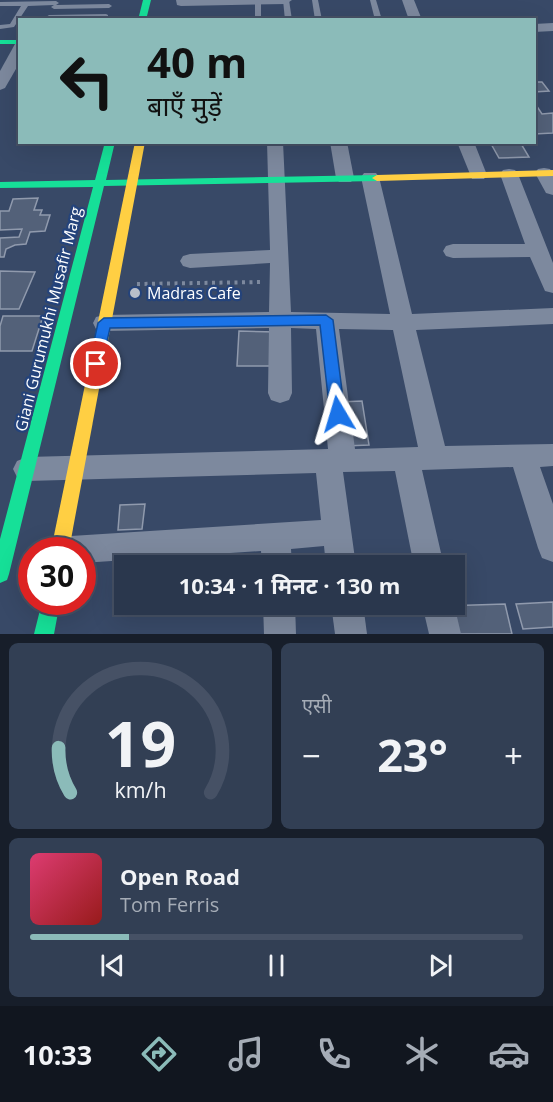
<!DOCTYPE html>
<html lang="hi">
<head>
<meta charset="utf-8">
<style>
  :root { --surface:#2a374d; --page:#323f54; --text:#f1f3f6; --muted:#a5acb6; --line:#465165; --accent:#8bbbb9 }
  body { margin:0; font-family:"Open Sans","Noto Sans Devanagari",sans-serif; background:var(--page); color:var(--text); height:100vh; display:flex; flex-direction:column; font-size:22px; white-space:nowrap }
  * { box-sizing:border-box; margin:0 }
  p { font-size:20px; color:var(--muted) }
  .icon { flex:none; width:33px; height:33px; fill:none; stroke:currentColor; stroke-width:2; stroke-linecap:round; stroke-linejoin:round }
  .map { position:relative; height:634px; overflow:hidden }
  .drawer { display:flex; flex-direction:column; gap:9px; padding:9px; background:#171e2a; flex:1 }
  .drawer>* { flex:none }
  .guide { position:absolute; left:18px; top:18px; width:518px; height:126px; border-radius:0px; box-shadow:0 6px 24px #0002,0 0 0 2px var(--line); background:#8bbbb9; color:#111; overflow:hidden }
  .speed { position:absolute; left:18px; top:537px; display:flex; gap:12px; font-size:30px; font-weight:700; text-align:center }
  .speed>* { display:grid; place-content:center; width:78px; height:78px; border-radius:50%; background:var(--surface); box-shadow:0 6px 24px #0002,0 0 0 2px var(--line); line-height:1 }
  .speed .limit { border:9px solid #d22; background:#fff; color:#111 }
  .pin { position:absolute; display:grid; place-items:center; width:51px; height:51px; color:#fff; margin:-26px; border:3px solid #fff; border-radius:50%; box-shadow:0 2px 6px #0007 }
  .me { position:absolute; width:66px; margin:-33px; rotate:353deg; stroke-linejoin:round; filter:drop-shadow(0 0 4px #0008) }
  .turn { display:flex; align-items:center; gap:21px; height:126px; padding:0 30px; font-size:27px }
  .turn .icon { width:78px; height:78px; stroke-width:2.5 }
  .turn b { display:block; font-size:42px; line-height:51px }
  .big { font-size:45px; font-weight:700; line-height:1.1 }
  .drawer .widget { flex:1; display:flex; flex-direction:column; justify-content:center; gap:9px; min-width:0; padding:0 21px; border-radius:9px; background:var(--page) }
  .drawer .dial { align-items:center; gap:0 }
  .dial svg { height:156px; overflow:visible; fill:none; stroke:var(--line); stroke-width:7; stroke-linecap:round; text-anchor:middle }
  .dial text { fill:var(--text); stroke:none }
  .song { display:flex; align-items:center; gap:18px }
  .cover { width:72px; height:72px; border-radius:9px; background:linear-gradient(135deg,hsl(340 70% 55%),hsl(0 70% 35%)) }
  .played { height:6px; border-radius:3px; background:linear-gradient(90deg,var(--accent) 20%,var(--line) 20%) }
  .keys { display:flex; justify-content:space-around; direction:ltr }
  .heat { display:flex; justify-content:space-between; align-items:center; font-size:33px; direction:ltr }
  .drawer .tiles { flex:1; display:grid; gap:9px; grid-template-columns:1fr 1fr }
  .widget:last-child { grid-column:span 2 }
  .trip { position:absolute; left:114px; top:555px; width:351px; height:60px; border-radius:0px; background:var(--surface); box-shadow:0 6px 24px #0002,0 0 0 2px var(--line); font-weight:700; line-height:60px; text-align:center }
  .dock { display:flex; height:96px; justify-content:space-around; align-items:center; background:#11161f; color:var(--muted) }
  .dock .icon { width:42px; height:42px }
  .dock .active { color:var(--accent) }
  .dock b { font-size:27px; color:var(--text) }
  .map>svg:first-child { display:block }
  .building { fill:#536179; stroke:#909aad; stroke-width:1.5 }
  .lines { fill:none; stroke-linecap:round; stroke-linejoin:round }
  .path { stroke:#7d899e; stroke-width:4; stroke-dasharray:3 4.5; stroke-linecap:butt }
  .lane { fill:#7d899e; fill-rule:evenodd }
  .street { fill:#7d899e; fill-rule:evenodd }
  .fast { fill:#16e098; fill-rule:evenodd }
  .slow { fill:#ffcf43; fill-rule:evenodd }
  .route { fill:#1a73e8; stroke:#114b97; stroke-width:1.5 }
  .poi-dot { fill:#b9bfca; stroke:#24437b; stroke-width:2 }
  .labels { text-anchor:middle; dominant-baseline:central; stroke-width:4.5; stroke-linejoin:round; paint-order:stroke }
  .poi-label { font-size:16px; fill:#fff; stroke:#24437b; text-anchor:start }
  .street-label { font-size:16px; fill:#fff; stroke:#24437b }
</style>
</head>
<body>
<div class="map">
<svg width="553" height="634" viewBox="0 0 553 634">
  <rect width="100%" height="100%" fill="#384967"/>
  <g class="building">
    <polygon points="534,82 542,82 549,91 534,92"/>
    <polygon points="534,102 542,114 553,113 553,133 534,134"/>
    <polygon points="490,142 520,142 529,157 499,158"/>
    <polygon points="38,198 34,210 42,210 40,215 50,215 45,231 30,232 26,244 15,245 6,249 4,257 0,257 0,238 19,237 22,229 0,230 0,211 9,211 13,199"/>
    <polygon points="0,271 35,272 19,309 0,309"/>
    <polygon points="3,316 43,316 32,351 0,351 0,326"/>
    <polygon points="239,331 276,332 275,366 237,366"/>
    <polygon points="362,401 369,445 345,446 339,402"/>
    <polygon points="145,504 142,529 118,530 120,505"/>
    <polygon points="553,602 553,627 523,629 516,604"/>
    <polygon points="505,604 512,634 448,634 443,606"/>
  </g>
  <g class="lines">
    <polyline class="path" points="137,284 261,282"/>
    <g class="lane">
      <polygon points="255,0 261,1 261,20 255,20"/>
      <polygon points="283,0 289,0 292,20 285,20"/>
      <polygon points="312,0 318,0 322,20 315,20"/>
      <polygon points="370,0 376,0 382,20 375,20"/>
      <polygon points="56,1 59,3 56,5 109,4 112,6 109,8 54,9 51,7 54,5 28,6 14,27 0,29 0,25 10,24 21,6 0,6 0,2"/>
      <polygon points="106,14 108,15 108,17 49,19 46,17 49,15"/>
    </g>
    <g class="street">
      <polygon points="176,0 292,0 286,4 181,6 177,5"/>
      <polygon points="402,0 414,0 422,20 409,20"/>
      <polygon points="553,23 553,31 534,32 534,24"/>
      <polygon points="20,43 20,62 5,88 0,90 0,71 15,44"/>
      <path d="M267,142h16l8,170 99,2 -29,-137 3,-4h12l3,4 33,137 141,-6v16l-137,6 29,116 108,-2v22l-13,1 13,37v58l-11,-4 -4,-10 -25,-81 -91,3 22,96h-30l-19,-95 -52,1 13,94h-30l-2,-20 -33,3 1,17h-30l-1,-15 -179,12v-13h-26l4,-10 11,-4 250,-16 -5,-47 -289,8 -10,-4 -4,-8 4,-8 10,-4 301,-8 -12,-120 -25,-1 1,65 -3,7 -9,3 -9,-3 -3,-7 1,-65 -165,3 -8,-2 -3,-6 3,-6 8,-2 165,-3 1,-49 -80,5 -7,-2 -3,-5 3,-5 7,-2 80,-4zM339,329l54,1 25,117 -63,2z"/>
      <polygon points="330,142 347,142 354,178 351,182 339,182 336,178"/>
      <polygon points="457,142 474,142 487,175 484,179 472,179"/>
      <polygon points="544,168 550,169 553,173 553,195 546,193 535,173 538,169"/>
      <polygon points="509,169 515,170 518,174 553,263 553,293 545,291 530,257 453,258 446,256 443,251 446,246 453,244 525,244 500,174 503,170"/>
      <polygon points="263,604 295,604 296,634 264,634"/>
      <polygon points="331,604 363,604 367,634 335,634"/>
      <polygon points="422,604 454,604 461,634 429,634"/>
    </g>
    <g class="fast">
      <polygon points="143,0 151,0 146,20 138,20"/>
      <rect x="0" y="40" width="20" height="4"/>
      <polygon points="105,142 115,142 106,180 377,175 382,178 377,181 104,186 9,574 7,580 0,583 0,539 93,187 0,188 0,182 95,180"/>
      <polygon points="42,602 60,602 54,634 34,634"/>
    </g>
    <g class="slow">
      <polygon points="135,142 145,142 69,550 51,550"/>
      <polygon points="553,170 553,176 377,181 372,178 377,175"/>
    </g>
  </g>
  <polygon class="route" points="326,315 333,320 345,414 343,418 338,420 332,418 330,414 320,325 110,328 101,368 91,368 89,364 98,323 104,318"/>
  <circle class="poi-dot" cx="135" cy="293" r="6"/>
  <g class="labels">
    <g class="poi-label">
      <text x="147" y="293">Madras Cafe</text>
    </g>
    <g class="street-label">
      <text transform="translate(48 319) rotate(-76)">Giani Gurumukhi Musafir Marg</text>
    </g>
  </g>
</svg>
<div class="speed"><div class="limit">30</div></div>
<div class="pin" style="left:96px;top:364px;background:#d93025"><svg class="icon" aria-label="arrive" viewBox="0 0 24 24"><path d="M6 21V4h12l-3 4 3 4H6"/></svg></div>
<svg class="me" style="left:338px;top:414px" viewBox="-20 -20 40 40"><path d="M0-17L14 15 0 8-14 15z" fill="#1a73e8" stroke="#fff" stroke-width="4"/></svg>
<div class="trip">10:34 · 1 मिनट · 130 m</div>
<div class="guide">
<div class="turn"><svg class="icon" aria-label="left" viewBox="0 0 24 24"><path d="M17 20v-9H6M10 6l-5 5 5 5"/></svg><div><b>40 m</b>बाएँ मुड़ें</div></div>
</div>
</div>
<section class="drawer">
<div class="tiles">
<div class="widget dial"><svg viewBox="0 0 100 80">
<path d="M14 69A42 42 0 1 1 86 69"/>
<path d="M14 69A42 42 0 0 1 8 46" stroke="#8bbbb9"/>
<text x="50" y="56" font-size="32" font-weight="700">19</text>
<text x="50" y="72" font-size="11">km/h</text>
</svg></div>
<div class="widget"><p>एसी</p>
<div class="heat"><a>−</a><b class="big">23°</b><a>+</a></div>
</div>
<div class="widget">
<div class="song"><i class="cover"></i><div><b>Open Road</b><p>Tom Ferris</p></div></div>
<div class="played"></div>
<div class="keys"><svg class="icon" aria-label="previous" viewBox="0 0 24 24"><path d="M18 5L8 12l10 7zM5 5v14"/></svg><svg class="icon" aria-label="pause" viewBox="0 0 24 24"><path d="M8 5v14M16 5v14"/></svg><svg class="icon" aria-label="next" viewBox="0 0 24 24"><path d="M6 5l10 7-10 7zM19 5v14"/></svg></div>
</div>
</div>
</section>
<nav class="dock">
<b>10:33</b>
<svg class="icon active" aria-label="directions" viewBox="0 0 24 24"><path d="M12 3l9 9-9 9-9-9zM9 14v-3h6M13 9l2 2-2 2"/></svg>
<svg class="icon" aria-label="music" viewBox="0 0 24 24"><path d="M9 18V5l10-2v13"/><circle cx="6" cy="18" r="3"/><circle cx="16" cy="16" r="3"/></svg>
<svg class="icon" aria-label="phone" viewBox="0 0 24 24"><path d="M5 4h4l2 5-3 2q2 4 5 5l2-3 5 2v4C11 20 4 13 5 4z"/></svg>
<svg class="icon" aria-label="climate" viewBox="0 0 24 24"><path d="M12 3v18M4 7l16 10M4 17L20 7"/></svg>
<svg class="icon" aria-label="car" viewBox="0 0 24 24"><path d="M5 17H2v-5l4-1 3-4h7l3 4 3 1v5h-3M9 17h6M6 11h13"/><circle cx="7" cy="17" r="2"/><circle cx="17" cy="17" r="2"/></svg>
</nav>
</body>
</html>
